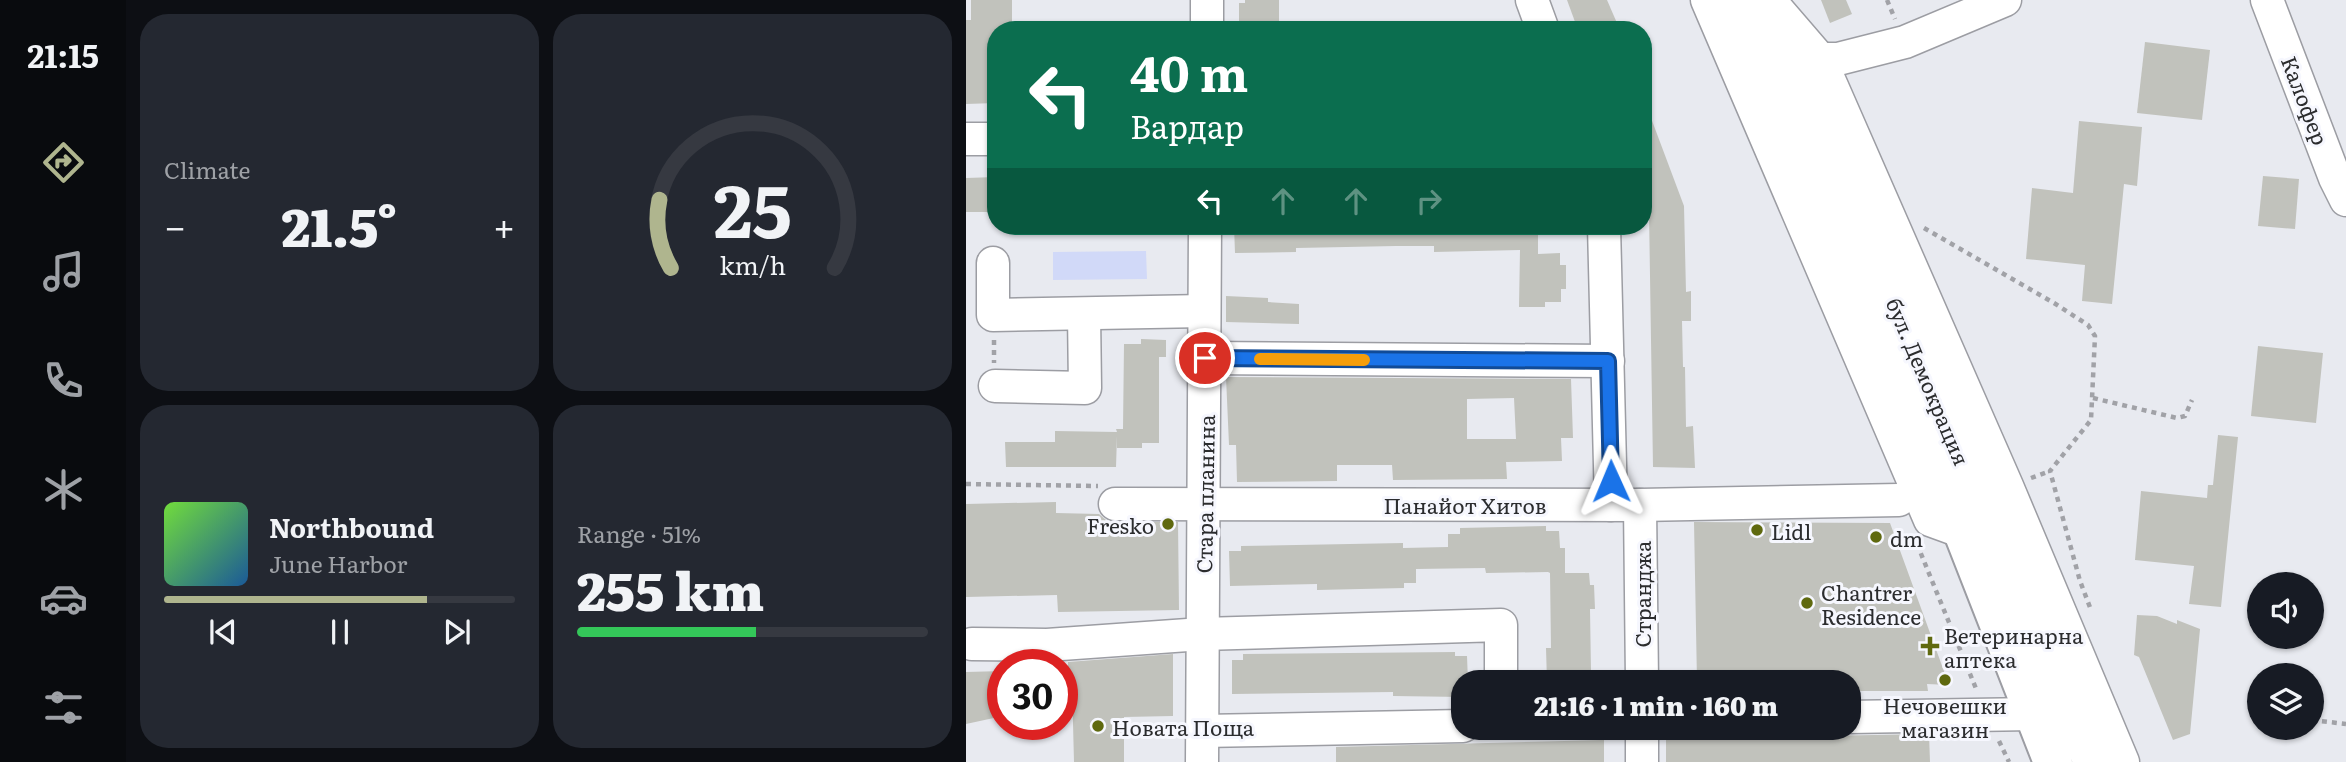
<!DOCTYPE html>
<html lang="en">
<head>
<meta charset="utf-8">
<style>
  :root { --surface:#171b24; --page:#242831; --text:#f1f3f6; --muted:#9ea1a6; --line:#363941; --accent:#afb58e }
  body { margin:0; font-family:Literata,serif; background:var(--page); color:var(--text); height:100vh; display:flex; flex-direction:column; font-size:26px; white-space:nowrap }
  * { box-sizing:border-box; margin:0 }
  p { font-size:23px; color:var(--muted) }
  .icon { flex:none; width:38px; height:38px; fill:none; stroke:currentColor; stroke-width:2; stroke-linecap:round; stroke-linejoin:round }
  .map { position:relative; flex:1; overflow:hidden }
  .sheet { display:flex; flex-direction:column; gap:14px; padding:14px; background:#0d0f14; width:840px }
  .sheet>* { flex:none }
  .hud { position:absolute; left:21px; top:21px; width:665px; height:214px; border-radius:28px; box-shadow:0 2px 5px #0004; background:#0b6e4f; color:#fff; overflow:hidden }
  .buttons { position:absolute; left:1281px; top:572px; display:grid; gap:14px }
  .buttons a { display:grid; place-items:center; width:77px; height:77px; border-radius:50%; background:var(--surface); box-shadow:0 2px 5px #0004; font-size:35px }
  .speed { position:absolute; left:21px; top:649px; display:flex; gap:14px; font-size:35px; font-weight:700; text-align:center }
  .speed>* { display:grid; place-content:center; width:91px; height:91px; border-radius:50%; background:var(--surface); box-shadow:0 2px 5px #0004; line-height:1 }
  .speed .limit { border:10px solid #d22; background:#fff; color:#111 }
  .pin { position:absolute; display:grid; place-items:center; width:60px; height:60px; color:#fff; margin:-30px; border:4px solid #fff; border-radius:50%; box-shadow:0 2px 7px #0007 }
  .me { position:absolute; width:77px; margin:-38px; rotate:359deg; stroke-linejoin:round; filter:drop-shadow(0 0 5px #0008) }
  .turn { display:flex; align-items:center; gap:24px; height:147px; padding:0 28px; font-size:32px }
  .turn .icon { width:91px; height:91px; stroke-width:2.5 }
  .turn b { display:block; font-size:49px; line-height:60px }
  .lanes { display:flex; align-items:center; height:66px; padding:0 28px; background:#0003; justify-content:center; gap:35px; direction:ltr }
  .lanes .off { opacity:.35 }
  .big { font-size:52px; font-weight:800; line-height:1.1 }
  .sheet .widget { flex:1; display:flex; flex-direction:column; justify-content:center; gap:10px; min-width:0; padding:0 24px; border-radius:28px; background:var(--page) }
  .sheet .dial { align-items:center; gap:0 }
  .dial svg { height:182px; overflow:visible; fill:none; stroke:var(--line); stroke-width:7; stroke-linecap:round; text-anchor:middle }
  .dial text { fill:var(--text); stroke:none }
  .song { display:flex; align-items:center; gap:21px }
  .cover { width:84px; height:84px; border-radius:10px; background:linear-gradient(135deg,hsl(100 70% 55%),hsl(210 70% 35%)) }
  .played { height:7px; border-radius:4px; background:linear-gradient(90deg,var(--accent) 75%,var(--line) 75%) }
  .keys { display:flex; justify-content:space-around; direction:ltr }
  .heat { display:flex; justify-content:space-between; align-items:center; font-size:38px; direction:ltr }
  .charge { height:10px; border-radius:5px; background:linear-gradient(90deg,#34c759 51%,var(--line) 0) }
  .sheet .tiles { flex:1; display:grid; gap:14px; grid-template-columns:repeat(2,1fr) }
  .trip { position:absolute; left:485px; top:670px; width:410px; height:70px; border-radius:28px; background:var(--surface); box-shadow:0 2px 5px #0004; font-weight:800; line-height:70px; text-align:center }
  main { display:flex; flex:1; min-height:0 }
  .tabs { display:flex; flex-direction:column; width:126px; justify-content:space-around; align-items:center; background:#090b0e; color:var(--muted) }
  .tabs .icon { width:49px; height:49px }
  .tabs .current { color:var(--accent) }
  .tabs b { font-size:32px; color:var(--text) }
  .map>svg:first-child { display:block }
  .green { fill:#d1d9f8 }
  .building { fill:#c1c2bc; fill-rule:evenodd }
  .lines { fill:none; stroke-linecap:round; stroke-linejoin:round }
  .minor-casing { stroke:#9c9da3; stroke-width:35 }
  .major-casing { stroke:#9c9da3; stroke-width:42 }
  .path { stroke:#a1a2a7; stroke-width:4.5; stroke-dasharray:5 5; stroke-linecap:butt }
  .minor { stroke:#fff; stroke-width:32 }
  .major { stroke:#fff; stroke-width:38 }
  .route-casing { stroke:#114b97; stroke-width:18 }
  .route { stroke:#1a73e8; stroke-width:12 }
  .slow { stroke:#f59e0b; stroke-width:12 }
  .poi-dot { fill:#5f690f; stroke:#f6f7fe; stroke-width:2.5 }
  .labels { text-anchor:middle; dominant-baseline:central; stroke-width:6; stroke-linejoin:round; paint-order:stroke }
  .street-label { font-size:21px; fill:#2b2c2e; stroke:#f6f7fe }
  .poi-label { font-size:21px; fill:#2b2c2e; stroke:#f6f7fe; text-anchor:start }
</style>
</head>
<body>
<main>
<nav class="tabs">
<b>21:15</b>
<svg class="icon current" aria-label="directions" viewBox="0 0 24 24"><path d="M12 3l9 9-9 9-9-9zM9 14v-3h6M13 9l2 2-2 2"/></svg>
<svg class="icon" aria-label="music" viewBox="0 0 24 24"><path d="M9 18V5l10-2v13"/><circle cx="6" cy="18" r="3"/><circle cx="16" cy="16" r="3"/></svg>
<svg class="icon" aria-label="phone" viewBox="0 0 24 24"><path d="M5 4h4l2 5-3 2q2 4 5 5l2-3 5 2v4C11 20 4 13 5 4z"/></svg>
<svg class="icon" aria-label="climate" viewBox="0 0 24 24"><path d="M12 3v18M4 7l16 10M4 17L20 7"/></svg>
<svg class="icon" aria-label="car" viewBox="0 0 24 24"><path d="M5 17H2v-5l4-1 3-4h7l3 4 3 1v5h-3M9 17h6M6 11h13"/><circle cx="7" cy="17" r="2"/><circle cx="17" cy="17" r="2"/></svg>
<svg class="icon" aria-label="filters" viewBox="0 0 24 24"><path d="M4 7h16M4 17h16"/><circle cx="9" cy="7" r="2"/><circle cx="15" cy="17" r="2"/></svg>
</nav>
<section class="sheet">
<div class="tiles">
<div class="widget"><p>Climate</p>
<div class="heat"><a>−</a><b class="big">21.5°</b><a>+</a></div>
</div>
<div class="widget dial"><svg viewBox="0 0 100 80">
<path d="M14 69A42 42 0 1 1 86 69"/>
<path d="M14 69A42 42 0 0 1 9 39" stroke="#afb58e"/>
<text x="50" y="56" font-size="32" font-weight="700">25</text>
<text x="50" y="72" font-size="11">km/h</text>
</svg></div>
<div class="widget">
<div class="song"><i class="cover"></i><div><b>Northbound</b><p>June Harbor</p></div></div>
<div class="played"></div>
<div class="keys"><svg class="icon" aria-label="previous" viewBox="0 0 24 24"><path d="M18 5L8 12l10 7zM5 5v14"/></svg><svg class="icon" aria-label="pause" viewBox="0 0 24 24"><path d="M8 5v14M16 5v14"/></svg><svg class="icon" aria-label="next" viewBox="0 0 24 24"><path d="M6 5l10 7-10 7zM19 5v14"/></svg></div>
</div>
<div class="widget"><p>Range · 51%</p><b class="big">255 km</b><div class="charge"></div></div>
</div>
</section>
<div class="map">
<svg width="1380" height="762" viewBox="0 0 1380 762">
  <rect width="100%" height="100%" fill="#e8eaf0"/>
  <polygon class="green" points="180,251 181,279 87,280 87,252"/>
  <g class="building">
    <polygon points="5,0 46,0 46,30 30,30 30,103 0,104 0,20 5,20"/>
    <polygon points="279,0 313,0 313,30 273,30 273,3 279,3"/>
    <polygon points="601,0 641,0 654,30 612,30"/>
    <polygon points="855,0 880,0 886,14 864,23"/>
    <polygon points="1179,42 1244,50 1236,120 1171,113"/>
    <polygon points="677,102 679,102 718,206 720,292 725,291 725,321 716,321 717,367 719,367 720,427 727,426 729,468 687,467 683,212 677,196"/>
    <polygon points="1113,121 1176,127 1171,186 1158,184 1146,304 1116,301 1119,265 1060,259 1066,188 1107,193"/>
    <polygon points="1297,176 1333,179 1329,229 1292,226"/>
    <polygon points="30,177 30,212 0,212 0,178"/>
    <polygon points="268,226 567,226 572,228 572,254 594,253 594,265 600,265 600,289 595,289 595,302 579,302 579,307 553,307 554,250 468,252 468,246 430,246 330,248 330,252 269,253"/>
    <polygon points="260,296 302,298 302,302 333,304 333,324 260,322"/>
    <polygon points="175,339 200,340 200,357 193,357 193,443 176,443 176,448 151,448 151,436 150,467 40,467 39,442 89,442 89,431 151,432 150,429 157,429 158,344 175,344"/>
    <polygon points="1292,346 1357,353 1350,423 1285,416"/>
    <path d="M260,377l345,2 2,59h-12l1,23 -56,1 1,17 -114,1 -1,-15h-55v16l-100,1 -1,-37h-7zM548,398l2,41h-49v-40z"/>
    <polygon points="1252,435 1272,437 1255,607 1223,604 1228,566 1169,560 1175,491 1241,498 1242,485 1247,485"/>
    <polygon points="90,502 90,513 133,514 140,520 149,522 212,522 213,610 92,612 91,595 0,597 0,504"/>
    <polygon points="728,522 924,523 983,685 961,684 962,691 882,691 882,682 731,682"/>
    <polygon points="580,526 580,531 593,531 594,548 599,548 599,573 591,573 623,573 624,585 628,585 629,609 624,609 625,672 620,672 620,682 581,682 580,648 585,648 584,573 582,572 520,573 519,568 450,569 450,583 438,583 438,588 351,590 351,584 264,586 263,551 275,551 275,546 437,543 437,548 482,547 482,534 494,534 494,528"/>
    <polygon points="1171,615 1191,616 1211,624 1211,620 1234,629 1224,734 1207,740 1173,657 1168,655"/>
    <polygon points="489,652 489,656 501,656 502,682 497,682 497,697 427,696 427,692 266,694 266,660 277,660 277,654"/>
    <polygon points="207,654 207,716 158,717 158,762 108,762 106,685 96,679 102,667 102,662"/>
    <polygon points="37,671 37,716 0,724 0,672"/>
    <polygon points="963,734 964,762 700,762 700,739"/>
    <polygon points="638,740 638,762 370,762 370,747"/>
  </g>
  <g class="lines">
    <g class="minor-casing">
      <g id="minor">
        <polyline points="566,0 577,30"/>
        <polyline points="741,0 964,520 997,532"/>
        <polyline points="1301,0 1369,178 1380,200"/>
        <polyline points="811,9 854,59 1041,486 1157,762"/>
        <polyline points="241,30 241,0"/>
        <polyline points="854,59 872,59 939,42 1039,0"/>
        <polyline points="0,139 30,139"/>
        <polyline points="638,226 645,505"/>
        <polyline points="27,263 27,315 238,311"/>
        <polyline points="239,358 642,361"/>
        <polyline points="29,386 119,388 118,314"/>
        <polyline points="149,504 674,505 933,500"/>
        <polyline points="674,505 676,682"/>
        <polyline points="6,644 81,645 236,634 535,625 535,682"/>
        <polyline points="882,717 1067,714"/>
        <polyline points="676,728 676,762"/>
        <polyline points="236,731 497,726"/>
        <polyline points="236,762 239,226"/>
      </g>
    </g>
    <g class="major-casing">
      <g id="major">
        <polyline points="768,0 997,532 1087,762"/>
        <polyline points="801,0 838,92 1127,762"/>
      </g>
    </g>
    <g class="path">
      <polyline points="921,0 929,19"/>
      <polyline points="958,228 1088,303 1122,325 1129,336 1125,420 1084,471 1114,581 1125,610"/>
      <polyline points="28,340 28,363"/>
      <polyline points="1127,398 1211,418 1219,416 1226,400"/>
      <polyline points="1065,478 1084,471"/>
      <polyline points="0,484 132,486"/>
      <polyline points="951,544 1011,691"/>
      <polyline points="1346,720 1380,724"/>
      <polyline points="1033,741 1043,762"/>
    </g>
    <use href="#minor" class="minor"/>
    <use href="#major" class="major"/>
  </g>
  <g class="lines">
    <g class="route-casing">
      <polyline id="route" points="239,358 642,361 645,481"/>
    </g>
    <use href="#route" class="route"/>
    <polyline class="slow" points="294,359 398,360"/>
  </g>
  <g class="poi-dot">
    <circle cx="202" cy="524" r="7"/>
    <circle cx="791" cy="530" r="7"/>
    <circle cx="910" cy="537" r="7"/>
    <circle cx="841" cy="603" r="7"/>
    <path d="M960.5 635.5h7v7h7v7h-7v7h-7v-7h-7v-7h7z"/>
    <circle cx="979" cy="680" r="7"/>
    <circle cx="132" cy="726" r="7"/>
  </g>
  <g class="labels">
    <g class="street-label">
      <text transform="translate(1340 100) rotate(69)">Калофер</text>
      <text transform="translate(963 381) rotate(67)">бул. Демокрация</text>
      <text transform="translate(238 494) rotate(-89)">Стара планина</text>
      <text x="499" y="504">Панайот Хитов</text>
      <text transform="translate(675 594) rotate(-90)">Странджа</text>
    </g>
    <g class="poi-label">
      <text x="188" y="524" text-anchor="end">Fresko</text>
      <text x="805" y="530">Lidl</text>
      <text x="924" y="537">dm</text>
      <text x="855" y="591">Chantrer<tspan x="855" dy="24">Residence</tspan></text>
      <text x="978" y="634">Ветеринарна<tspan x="978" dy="24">аптека</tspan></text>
      <text x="979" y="704" text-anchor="middle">Нечовешки<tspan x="979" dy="24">магазин</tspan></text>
      <text x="146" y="726">Новата Поща</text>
    </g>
  </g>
</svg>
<div class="buttons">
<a><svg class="icon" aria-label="sound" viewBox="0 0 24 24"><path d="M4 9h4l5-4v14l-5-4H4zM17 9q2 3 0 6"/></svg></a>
<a><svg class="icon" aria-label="layers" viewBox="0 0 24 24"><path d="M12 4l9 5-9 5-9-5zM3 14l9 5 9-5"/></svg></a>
</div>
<div class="speed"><div class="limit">30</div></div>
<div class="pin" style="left:239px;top:358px;background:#d93025"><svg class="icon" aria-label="arrive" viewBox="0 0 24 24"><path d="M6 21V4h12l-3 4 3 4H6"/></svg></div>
<svg class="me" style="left:645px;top:481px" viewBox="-20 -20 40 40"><path d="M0-17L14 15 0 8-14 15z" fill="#1a73e8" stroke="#fff" stroke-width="4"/></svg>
<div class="trip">21:16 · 1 min · 160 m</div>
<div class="hud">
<div class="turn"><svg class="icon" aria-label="left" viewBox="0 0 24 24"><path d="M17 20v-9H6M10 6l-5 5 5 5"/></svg><div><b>40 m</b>Вардар</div></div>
<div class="lanes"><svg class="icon" aria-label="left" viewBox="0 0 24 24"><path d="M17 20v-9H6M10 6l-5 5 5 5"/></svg><svg class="icon off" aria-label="ahead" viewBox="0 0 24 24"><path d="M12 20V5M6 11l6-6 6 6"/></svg><svg class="icon off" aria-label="ahead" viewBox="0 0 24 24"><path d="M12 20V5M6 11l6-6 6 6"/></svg><svg class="icon off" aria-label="right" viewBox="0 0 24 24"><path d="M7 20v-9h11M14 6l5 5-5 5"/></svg></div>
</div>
</div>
</main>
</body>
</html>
